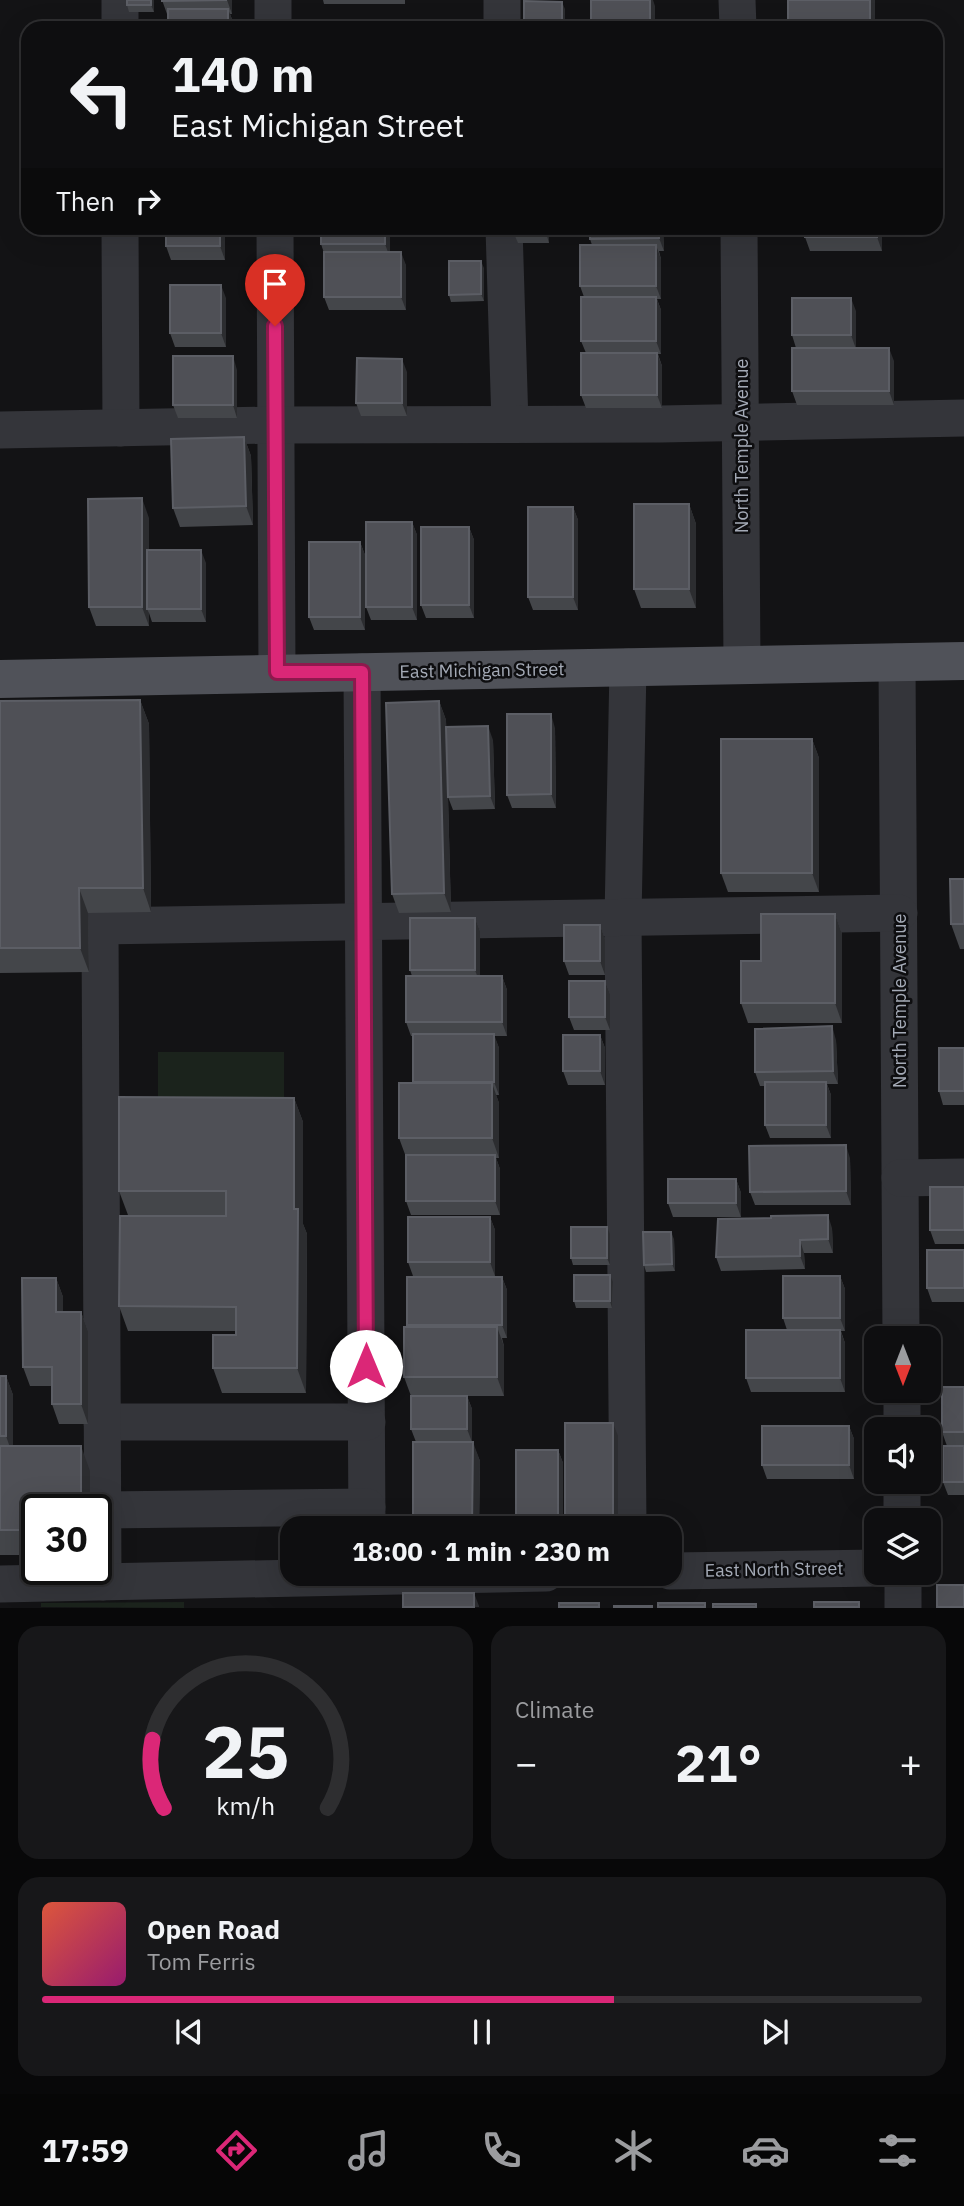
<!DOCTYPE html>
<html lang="en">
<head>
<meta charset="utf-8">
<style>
  :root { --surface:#0e0e10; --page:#171719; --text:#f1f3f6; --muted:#9b9c9f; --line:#2e2e30; --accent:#db2777 }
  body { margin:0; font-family:"IBM Plex Sans",sans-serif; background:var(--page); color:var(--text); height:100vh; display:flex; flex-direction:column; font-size:26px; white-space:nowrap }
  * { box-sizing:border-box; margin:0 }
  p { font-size:23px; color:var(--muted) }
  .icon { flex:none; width:38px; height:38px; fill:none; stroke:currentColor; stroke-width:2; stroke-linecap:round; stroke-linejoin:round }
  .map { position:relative; height:1608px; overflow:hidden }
  .side { display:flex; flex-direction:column; gap:18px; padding:18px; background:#080809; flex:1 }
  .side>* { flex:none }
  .top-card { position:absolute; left:21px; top:21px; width:922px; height:214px; border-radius:21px; box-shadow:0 7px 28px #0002,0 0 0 2px var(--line); background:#0e0e10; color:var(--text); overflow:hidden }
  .needle { width:46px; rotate:180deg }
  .fabs { position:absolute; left:864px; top:1326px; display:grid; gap:14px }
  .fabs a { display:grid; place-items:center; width:77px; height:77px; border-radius:14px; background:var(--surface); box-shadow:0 7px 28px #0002,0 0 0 2px var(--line); font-size:35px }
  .speed { position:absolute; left:21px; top:1494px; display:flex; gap:14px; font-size:35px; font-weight:700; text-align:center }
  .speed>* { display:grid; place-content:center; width:91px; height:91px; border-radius:50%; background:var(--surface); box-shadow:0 7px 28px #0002,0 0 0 2px var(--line); line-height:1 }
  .speed .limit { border:4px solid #111; border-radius:10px; background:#fff; color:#111 }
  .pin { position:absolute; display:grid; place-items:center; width:60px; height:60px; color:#fff; margin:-72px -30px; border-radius:50% 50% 50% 0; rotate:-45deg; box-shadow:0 0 7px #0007 }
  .pin .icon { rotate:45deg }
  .me { position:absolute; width:77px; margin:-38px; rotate:0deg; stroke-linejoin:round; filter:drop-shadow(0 0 5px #0008) }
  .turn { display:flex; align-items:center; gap:24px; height:147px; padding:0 35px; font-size:32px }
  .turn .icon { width:91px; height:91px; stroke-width:2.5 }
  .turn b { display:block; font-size:49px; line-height:60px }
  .then { display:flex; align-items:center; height:66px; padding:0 35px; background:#0003; gap:14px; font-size:26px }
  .big { font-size:52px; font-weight:800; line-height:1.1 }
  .side .card { flex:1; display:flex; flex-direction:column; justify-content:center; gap:10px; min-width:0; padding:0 24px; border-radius:21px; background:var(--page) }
  .side .dial { align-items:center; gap:0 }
  .dial svg { height:182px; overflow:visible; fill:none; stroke:var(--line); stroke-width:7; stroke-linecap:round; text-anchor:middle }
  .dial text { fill:var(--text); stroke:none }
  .song { display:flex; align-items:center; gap:21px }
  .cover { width:84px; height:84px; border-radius:10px; background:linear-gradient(135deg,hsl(10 70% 55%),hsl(320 70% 35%)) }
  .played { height:7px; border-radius:4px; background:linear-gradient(90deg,var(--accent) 65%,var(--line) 65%) }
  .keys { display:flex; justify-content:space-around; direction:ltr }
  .heat { display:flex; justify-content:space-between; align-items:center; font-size:38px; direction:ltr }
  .side .tiles { flex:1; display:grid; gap:18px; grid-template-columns:1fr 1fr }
  .card:last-child { grid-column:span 2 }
  .trip { position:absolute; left:280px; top:1516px; width:402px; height:70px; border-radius:21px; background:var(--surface); box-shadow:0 7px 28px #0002,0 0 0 2px var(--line); font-weight:800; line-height:70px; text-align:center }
  .menu { display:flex; height:112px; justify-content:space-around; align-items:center; background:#060606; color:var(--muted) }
  .menu .icon { width:49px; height:49px }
  .menu .selected { color:var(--accent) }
  .menu b { font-size:32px; color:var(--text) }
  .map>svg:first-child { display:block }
  .green { fill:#1b231c }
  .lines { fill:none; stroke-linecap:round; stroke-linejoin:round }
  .minor { stroke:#34353a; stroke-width:37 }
  .major { stroke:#505259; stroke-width:38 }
  .wall { fill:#44464a }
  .shaded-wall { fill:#2c2d30 }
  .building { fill:#4f5056; stroke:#5c5e65; stroke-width:2 }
  .route-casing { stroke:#8e194d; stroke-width:18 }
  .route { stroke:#db2777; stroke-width:12 }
  .labels { text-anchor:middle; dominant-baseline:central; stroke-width:5; stroke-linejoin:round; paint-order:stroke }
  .street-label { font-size:18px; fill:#a4aab6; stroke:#0e0e10 }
</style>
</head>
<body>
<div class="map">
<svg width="964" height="1608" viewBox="0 0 964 1608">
  <rect width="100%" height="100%" fill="#131315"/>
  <g class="green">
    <polygon points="158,1052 284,1052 284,1104 158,1105"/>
    <polygon points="184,1602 184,1608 41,1607 41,1603"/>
  </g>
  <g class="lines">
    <g class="minor">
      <polyline points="120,0 120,28"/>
      <polyline points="273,0 273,28"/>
      <polyline points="502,0 502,28"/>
      <polyline points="737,0 738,28"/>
      <polyline points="120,228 121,428"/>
      <polyline points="275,228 277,672"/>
      <polyline points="504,228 510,424"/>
      <polyline points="739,228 742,665"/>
      <polyline points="0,430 276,425 661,424 964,418"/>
      <polyline points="897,662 901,1339"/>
      <polyline points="362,672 367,1528"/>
      <polyline points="900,1178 964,1177"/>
      <polyline points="902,1391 902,1430"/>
      <polyline points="102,1422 367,1422"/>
      <polyline points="902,1482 902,1521"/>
      <polyline points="103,1510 367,1507"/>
      <polyline points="628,1528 623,918 628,667"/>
      <polyline points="670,1571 877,1568"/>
      <polyline points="903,1573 903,1608"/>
      <polyline points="103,1582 100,926 899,913"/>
      <polyline points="0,1584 546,1573"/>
    </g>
    <polyline class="major" points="0,679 964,661"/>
  </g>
  <g class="wall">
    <polygon points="127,0 154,0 154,12 129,12 127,5"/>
    <polygon points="162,0 232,0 232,14 230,14 233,22 233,28 167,14"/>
    <polygon points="323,0 405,0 405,4 324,4"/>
    <polygon points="936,92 942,99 942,131 936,131"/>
    <polygon points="225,228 225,260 171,260 166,246"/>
    <polygon points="390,228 390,252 406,265 406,310 329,310 324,297 324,253 321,244"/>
    <polygon points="447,228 484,228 484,235 450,235"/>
    <polygon points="549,228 549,243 518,243 515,236"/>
    <polygon points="590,228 663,228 664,251 659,251 661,259 661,299 657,299 661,310 661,354 658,354 662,366 662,408 586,408 581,395 586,353 581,341 584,297 580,286 592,245 590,239"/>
    <polygon points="882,228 882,251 810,251 805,237"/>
    <polygon points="484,268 484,301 451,302 449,295"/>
    <polygon points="226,298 226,347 175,347 170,333"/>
    <polygon points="856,311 856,348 894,361 894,405 797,405 792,391 796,348 792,335"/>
    <polygon points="237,370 237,418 178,418 173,405"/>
    <polygon points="407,372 407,416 361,416 356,403"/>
    <polygon points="244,437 251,456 253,525 180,527 173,508"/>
    <polygon points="689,504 696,524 696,608 641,608 634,589"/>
    <polygon points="573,507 578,520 578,610 533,610 528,597"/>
    <polygon points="149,518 149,550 206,563 206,622 152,622 149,613 149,626 96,626 89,607"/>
    <polygon points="412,522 417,535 417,620 371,620 366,607"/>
    <polygon points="469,527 474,540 474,618 426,618 421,605"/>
    <polygon points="360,542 365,555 365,630 314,630 309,617"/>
    <polygon points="140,700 149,724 151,912 88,913 89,972 0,973 0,701"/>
    <polygon points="439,701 446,720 451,912 399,913 392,894"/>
    <polygon points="555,728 556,808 512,808 507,795"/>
    <polygon points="812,739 819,758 819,892 728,892 721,873"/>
    <polygon points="493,740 495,809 453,810 448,797"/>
    <polygon points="964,879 964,949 960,949 951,924"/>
    <polygon points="835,914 842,934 842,1023 748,1023 741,1003 761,961"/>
    <polygon points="475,918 480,931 480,976 502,976 507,990 507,1036 494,1036 499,1048 499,1095 496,1095 499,1103 499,1158 496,1158 500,1169 500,1215 411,1215 406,1201 406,1157 399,1138 414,1083 413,1036 411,1036 406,1022 412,976 410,970"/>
    <polygon points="600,925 605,939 605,975 569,975 564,961"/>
    <polygon points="605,981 610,994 610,1030 574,1030 569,1017"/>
    <polygon points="600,1035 605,1048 605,1085 568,1085 563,1071"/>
    <polygon points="836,1040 838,1084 827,1084 831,1095 831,1138 770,1138 765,1125 765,1086 760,1086 755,1072"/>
    <polygon points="964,1048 964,1105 943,1105 939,1091"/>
    <polygon points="294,1098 303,1122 303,1224 307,1234 306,1393 222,1393 213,1368 236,1335 236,1331 128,1331 119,1306 226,1216 128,1215 119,1191"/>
    <polygon points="850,1158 851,1205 755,1205 750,1192"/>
    <polygon points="736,1179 741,1193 741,1217 673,1217 668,1203"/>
    <polygon points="964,1187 964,1244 935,1244 930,1230"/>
    <polygon points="490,1217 495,1230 495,1276 413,1276 408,1262"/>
    <polygon points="832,1228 833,1253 804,1253 805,1269 721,1271 716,1257"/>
    <polygon points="610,1234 610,1265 573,1265 571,1258"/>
    <polygon points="674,1239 675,1271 646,1272 644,1265"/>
    <polygon points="964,1250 964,1302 932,1302 927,1288"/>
    <polygon points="840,1276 845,1289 845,1331 841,1331 845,1343 845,1392 751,1392 746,1378 787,1330 783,1318"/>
    <polygon points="502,1277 507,1290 507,1338 502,1338 504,1346 504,1396 467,1396 472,1409 472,1442 480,1461 479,1528 413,1528 416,1442 411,1429 411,1396 404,1377 407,1325"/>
    <polygon points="56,1278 63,1297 63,1312 81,1312 88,1331 88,1424 59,1424 52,1404 52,1386 30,1386 23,1367"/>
    <polygon points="613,1282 612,1308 576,1308 574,1301"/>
    <polygon points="0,1376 6,1376 13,1395 13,1446 90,1471 37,1510 37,1555 0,1555"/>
    <polygon points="964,1387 964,1446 947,1446 942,1432"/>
    <polygon points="849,1426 854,1439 854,1479 767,1479 762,1465"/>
    <polygon points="618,1436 618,1528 569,1528 565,1517"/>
    <polygon points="964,1446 964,1495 948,1495 943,1482"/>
    <polygon points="558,1450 563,1463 563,1528 519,1528 516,1519"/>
  </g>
  <g class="shaded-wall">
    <polygon points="151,0 154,0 154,12 151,5"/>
    <polygon points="227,0 232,0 232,14"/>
    <polygon points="650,0 653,0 655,6 655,28 650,28"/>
    <rect x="870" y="0" width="5" height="28"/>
    <polygon points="562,2 565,9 565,28 562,28"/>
    <polygon points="228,9 233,22 233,28 228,28"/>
    <polygon points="940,92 942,99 942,131 940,124"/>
    <polygon points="220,228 225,228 225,260 220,246"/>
    <polygon points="385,228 390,228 390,258 385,244"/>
    <polygon points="547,228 549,228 549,243 547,236"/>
    <polygon points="659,228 663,228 664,251 659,238"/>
    <polygon points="877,228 882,228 882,251 877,237"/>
    <polygon points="656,245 661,259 661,299 656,286"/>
    <polygon points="401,252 406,265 406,310 401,297"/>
    <polygon points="481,261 484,268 484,301 481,294"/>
    <polygon points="221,285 226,298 226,347 221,333"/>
    <polygon points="656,297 661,310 661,354 656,341"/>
    <polygon points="851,298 856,311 856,349 851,335"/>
    <polygon points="889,348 894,361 894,405 889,391"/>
    <polygon points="657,353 662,366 662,408 657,395"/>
    <polygon points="233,356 237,370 237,418 233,405"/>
    <polygon points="402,359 407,372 407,416 402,403"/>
    <polygon points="244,437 251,456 253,525 246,506"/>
    <polygon points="142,498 149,518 149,609 147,609 149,613 149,626 142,607"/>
    <polygon points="689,504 696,524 696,608 689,589"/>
    <polygon points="573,507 578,520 578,610 573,597"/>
    <polygon points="412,522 417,535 417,620 412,607"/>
    <polygon points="469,527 474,540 474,618 469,605"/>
    <polygon points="360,542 365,555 365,630 360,617"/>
    <polygon points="201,550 206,563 206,622 201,609"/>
    <polygon points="140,700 149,724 151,912 143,888"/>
    <polygon points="439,701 446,720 451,912 444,893"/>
    <polygon points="551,714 555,728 556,808 551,794"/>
    <polygon points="488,726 493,740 495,809 490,796"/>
    <polygon points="812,739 819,758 819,892 812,873"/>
    <polygon points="79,888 88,913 89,972 80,948"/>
    <polygon points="835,914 842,934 842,1023 835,1003"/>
    <polygon points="475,918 480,931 480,984 475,970"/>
    <polygon points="600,925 605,939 605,975 600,961"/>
    <polygon points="502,976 507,990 507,1036 502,1022"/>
    <polygon points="605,981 610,994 610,1030 605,1017"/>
    <polygon points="832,1026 836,1040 838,1084 833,1071"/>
    <polygon points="494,1034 499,1048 499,1095 494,1082"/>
    <polygon points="600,1035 605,1048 605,1085 600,1071"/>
    <polygon points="826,1082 831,1095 831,1138 826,1125"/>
    <polygon points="492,1083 499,1103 499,1158 492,1138"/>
    <polygon points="294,1098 303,1122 303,1224 307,1234 306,1393 297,1368 294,1209"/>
    <polygon points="846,1145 850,1158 851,1205 846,1191"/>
    <polygon points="495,1155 500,1169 500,1215 495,1201"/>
    <polygon points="736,1179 741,1193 741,1217 736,1203"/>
    <polygon points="828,1215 832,1228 833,1253 828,1239"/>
    <polygon points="490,1217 495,1230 495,1276 490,1262"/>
    <polygon points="607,1227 610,1234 610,1265 607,1258"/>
    <polygon points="671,1232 674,1239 675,1271 672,1264"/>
    <polygon points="800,1240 804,1253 805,1269 800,1256"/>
    <polygon points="610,1275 613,1282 612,1308 610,1301"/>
    <polygon points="840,1276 845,1289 845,1331 840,1318"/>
    <polygon points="502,1277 507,1290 507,1338 502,1325"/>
    <polygon points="56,1278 63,1297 63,1331 56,1312"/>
    <polygon points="81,1312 88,1331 88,1424 81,1404"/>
    <polygon points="497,1327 504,1346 504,1396 497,1377"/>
    <polygon points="840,1330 845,1343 845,1392 840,1378"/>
    <polygon points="6,1376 13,1395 13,1456 6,1436"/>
    <polygon points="467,1396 472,1409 472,1442 467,1429"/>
    <polygon points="613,1423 618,1436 618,1528 617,1528 613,1517"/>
    <polygon points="849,1426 854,1439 854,1479 849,1465"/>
    <polygon points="473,1442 480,1461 479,1528 472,1528"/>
    <polygon points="81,1446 90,1471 90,1510 81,1510"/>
    <polygon points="558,1450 563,1463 563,1528 561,1528 558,1519"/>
    <polygon points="474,1593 479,1606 479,1607 474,1607"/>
  </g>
  <g class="building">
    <rect x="127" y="0" width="24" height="5"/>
    <polygon points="162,0 227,0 162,1"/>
    <rect x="591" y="0" width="59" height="28"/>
    <rect x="788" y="0" width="82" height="28"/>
    <polygon points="524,1 562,2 562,28 524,28"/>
    <rect x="168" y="9" width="60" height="19"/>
    <rect x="936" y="92" width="4" height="32"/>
    <rect x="166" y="228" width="54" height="18"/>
    <rect x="321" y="228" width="64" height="16"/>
    <rect x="515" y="228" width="32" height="8"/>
    <polygon points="590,228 659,228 659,238 590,239"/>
    <rect x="805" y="228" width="72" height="9"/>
    <rect x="580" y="245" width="76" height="41"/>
    <rect x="324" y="252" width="77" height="45"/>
    <polygon points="449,261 481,261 481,294 449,295"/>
    <rect x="170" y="285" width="51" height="48"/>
    <rect x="581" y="297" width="75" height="44"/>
    <rect x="792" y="298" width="59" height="37"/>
    <rect x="792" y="348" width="97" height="43"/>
    <rect x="581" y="353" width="76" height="42"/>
    <rect x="173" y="356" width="60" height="49"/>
    <polygon points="357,358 402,359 402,403 356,403"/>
    <polygon points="244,437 246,506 173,508 171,439"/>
    <polygon points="142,498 142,607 89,607 88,499"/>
    <rect x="634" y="504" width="55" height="85"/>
    <rect x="528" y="507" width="45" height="90"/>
    <rect x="366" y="522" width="46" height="85"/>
    <rect x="421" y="527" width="48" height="78"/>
    <rect x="309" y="542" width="51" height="75"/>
    <rect x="147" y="550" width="54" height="59"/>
    <polygon points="140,700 143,888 79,888 80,948 0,948 0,701"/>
    <polygon points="439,701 444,893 392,894 386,703"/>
    <polygon points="507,714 551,714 551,794 507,795"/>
    <polygon points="488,726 490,796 448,797 446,727"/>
    <rect x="721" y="739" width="91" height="134"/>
    <polygon points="950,879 964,879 964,924 951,924"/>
    <polygon points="761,914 835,914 835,1003 741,1003 741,961 761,961"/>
    <rect x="410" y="918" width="65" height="52"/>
    <rect x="564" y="925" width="36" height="36"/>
    <rect x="406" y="976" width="96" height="46"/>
    <rect x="569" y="981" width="36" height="36"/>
    <polygon points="832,1026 833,1071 755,1072 755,1029"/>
    <rect x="413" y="1034" width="81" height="48"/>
    <rect x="563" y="1035" width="37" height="36"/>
    <rect x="939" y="1048" width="25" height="43"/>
    <rect x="765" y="1082" width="61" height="43"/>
    <rect x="399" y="1083" width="93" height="55"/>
    <polygon points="119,1097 294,1098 294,1209 298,1209 297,1368 213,1368 213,1335 236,1335 236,1307 119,1306 120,1216 226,1216 226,1191 119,1191"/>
    <polygon points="846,1145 846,1191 750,1192 749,1146"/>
    <rect x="406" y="1155" width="89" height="46"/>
    <rect x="668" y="1179" width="68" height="24"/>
    <rect x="930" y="1187" width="34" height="43"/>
    <polygon points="828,1215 828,1239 800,1240 800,1256 716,1257 718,1219 771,1218 771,1216"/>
    <rect x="408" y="1217" width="82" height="45"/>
    <rect x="571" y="1227" width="36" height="31"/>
    <polygon points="643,1232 671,1232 672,1264 644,1265"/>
    <rect x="927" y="1250" width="37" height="38"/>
    <rect x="574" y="1275" width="36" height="26"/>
    <rect x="783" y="1276" width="57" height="42"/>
    <rect x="407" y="1277" width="95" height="48"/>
    <polygon points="22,1278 56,1278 56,1312 81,1312 81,1404 52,1404 52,1367 23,1367"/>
    <rect x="404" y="1327" width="93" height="50"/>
    <rect x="746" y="1330" width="94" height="48"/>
    <rect x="0" y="1376" width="6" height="60"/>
    <rect x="942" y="1387" width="22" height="45"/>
    <rect x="411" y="1396" width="56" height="33"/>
    <rect x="565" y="1423" width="48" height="94"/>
    <rect x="762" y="1426" width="87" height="39"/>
    <polygon points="413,1442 473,1442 472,1528 413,1528"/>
    <polygon points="0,1446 81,1446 81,1510 37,1510 37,1530 0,1530"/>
    <rect x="943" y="1446" width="21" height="36"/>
    <rect x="516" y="1450" width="42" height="69"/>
    <rect x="937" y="1585" width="27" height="22"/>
    <rect x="403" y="1593" width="71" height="14"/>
    <rect x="814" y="1602" width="45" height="5"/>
    <rect x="559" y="1603" width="40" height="4"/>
    <rect x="658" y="1603" width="47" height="4"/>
    <rect x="713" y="1604" width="43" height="3"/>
    <rect x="614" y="1606" width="38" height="1"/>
  </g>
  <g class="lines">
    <g class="route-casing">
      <polyline id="route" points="275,326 277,672 362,672 366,1366"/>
    </g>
    <use href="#route" class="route"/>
  </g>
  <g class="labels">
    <g class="street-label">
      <text transform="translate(741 446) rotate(-90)">North Temple Avenue</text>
      <text transform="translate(482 670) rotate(-1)">East Michigan Street</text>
      <text transform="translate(899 1001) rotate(-90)">North Temple Avenue</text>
      <text transform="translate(774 1569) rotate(-1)">East North Street</text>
    </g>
  </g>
</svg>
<div class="fabs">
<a><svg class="needle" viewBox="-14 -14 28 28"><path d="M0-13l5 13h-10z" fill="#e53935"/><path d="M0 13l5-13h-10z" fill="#9b9c9f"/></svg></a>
<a><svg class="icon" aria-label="sound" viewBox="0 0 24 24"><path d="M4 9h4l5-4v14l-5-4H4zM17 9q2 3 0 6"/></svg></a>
<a><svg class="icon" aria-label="layers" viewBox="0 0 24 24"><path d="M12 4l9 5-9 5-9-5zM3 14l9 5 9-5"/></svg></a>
</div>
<div class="speed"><div class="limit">30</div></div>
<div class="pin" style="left:275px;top:326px;background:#d93025"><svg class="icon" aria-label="arrive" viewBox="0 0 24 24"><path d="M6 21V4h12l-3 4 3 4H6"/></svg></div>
<svg class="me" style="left:366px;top:1366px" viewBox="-20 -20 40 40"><circle r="19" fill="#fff"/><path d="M0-13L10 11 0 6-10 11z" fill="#db2777"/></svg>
<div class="trip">18:00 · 1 min · 230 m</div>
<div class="top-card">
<div class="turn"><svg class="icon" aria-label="left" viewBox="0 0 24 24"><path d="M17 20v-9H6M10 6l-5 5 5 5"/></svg><div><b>140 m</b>East Michigan Street</div></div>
<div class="then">Then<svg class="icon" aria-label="right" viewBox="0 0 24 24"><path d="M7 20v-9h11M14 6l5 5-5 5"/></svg></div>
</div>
</div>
<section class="side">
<div class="tiles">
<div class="card dial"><svg viewBox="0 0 100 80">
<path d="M14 69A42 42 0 1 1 86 69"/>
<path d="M14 69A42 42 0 0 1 9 39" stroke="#db2777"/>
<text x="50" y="56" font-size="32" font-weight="700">25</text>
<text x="50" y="72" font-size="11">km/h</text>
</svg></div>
<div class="card"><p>Climate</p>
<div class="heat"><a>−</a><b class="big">21°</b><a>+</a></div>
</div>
<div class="card">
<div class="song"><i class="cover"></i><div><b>Open Road</b><p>Tom Ferris</p></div></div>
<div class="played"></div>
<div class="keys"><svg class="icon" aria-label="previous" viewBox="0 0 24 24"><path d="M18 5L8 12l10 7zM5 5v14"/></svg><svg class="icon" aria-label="pause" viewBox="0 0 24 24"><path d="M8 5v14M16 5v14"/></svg><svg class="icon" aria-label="next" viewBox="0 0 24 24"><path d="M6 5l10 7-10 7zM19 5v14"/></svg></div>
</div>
</div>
</section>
<nav class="menu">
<b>17:59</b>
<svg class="icon selected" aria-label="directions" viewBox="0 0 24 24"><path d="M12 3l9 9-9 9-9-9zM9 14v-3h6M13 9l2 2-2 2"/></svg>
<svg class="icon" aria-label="music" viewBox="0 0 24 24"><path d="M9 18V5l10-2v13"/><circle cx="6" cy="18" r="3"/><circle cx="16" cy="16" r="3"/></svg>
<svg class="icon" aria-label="phone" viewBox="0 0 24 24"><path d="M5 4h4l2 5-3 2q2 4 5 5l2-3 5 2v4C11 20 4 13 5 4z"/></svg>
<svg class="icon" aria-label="climate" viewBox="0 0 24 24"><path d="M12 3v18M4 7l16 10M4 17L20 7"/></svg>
<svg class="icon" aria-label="car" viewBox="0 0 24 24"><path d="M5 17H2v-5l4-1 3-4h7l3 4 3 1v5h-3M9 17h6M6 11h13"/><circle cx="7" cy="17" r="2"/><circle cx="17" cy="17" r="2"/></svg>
<svg class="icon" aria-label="filters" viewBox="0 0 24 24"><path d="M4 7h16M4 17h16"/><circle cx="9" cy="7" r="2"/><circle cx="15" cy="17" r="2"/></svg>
</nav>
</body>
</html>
